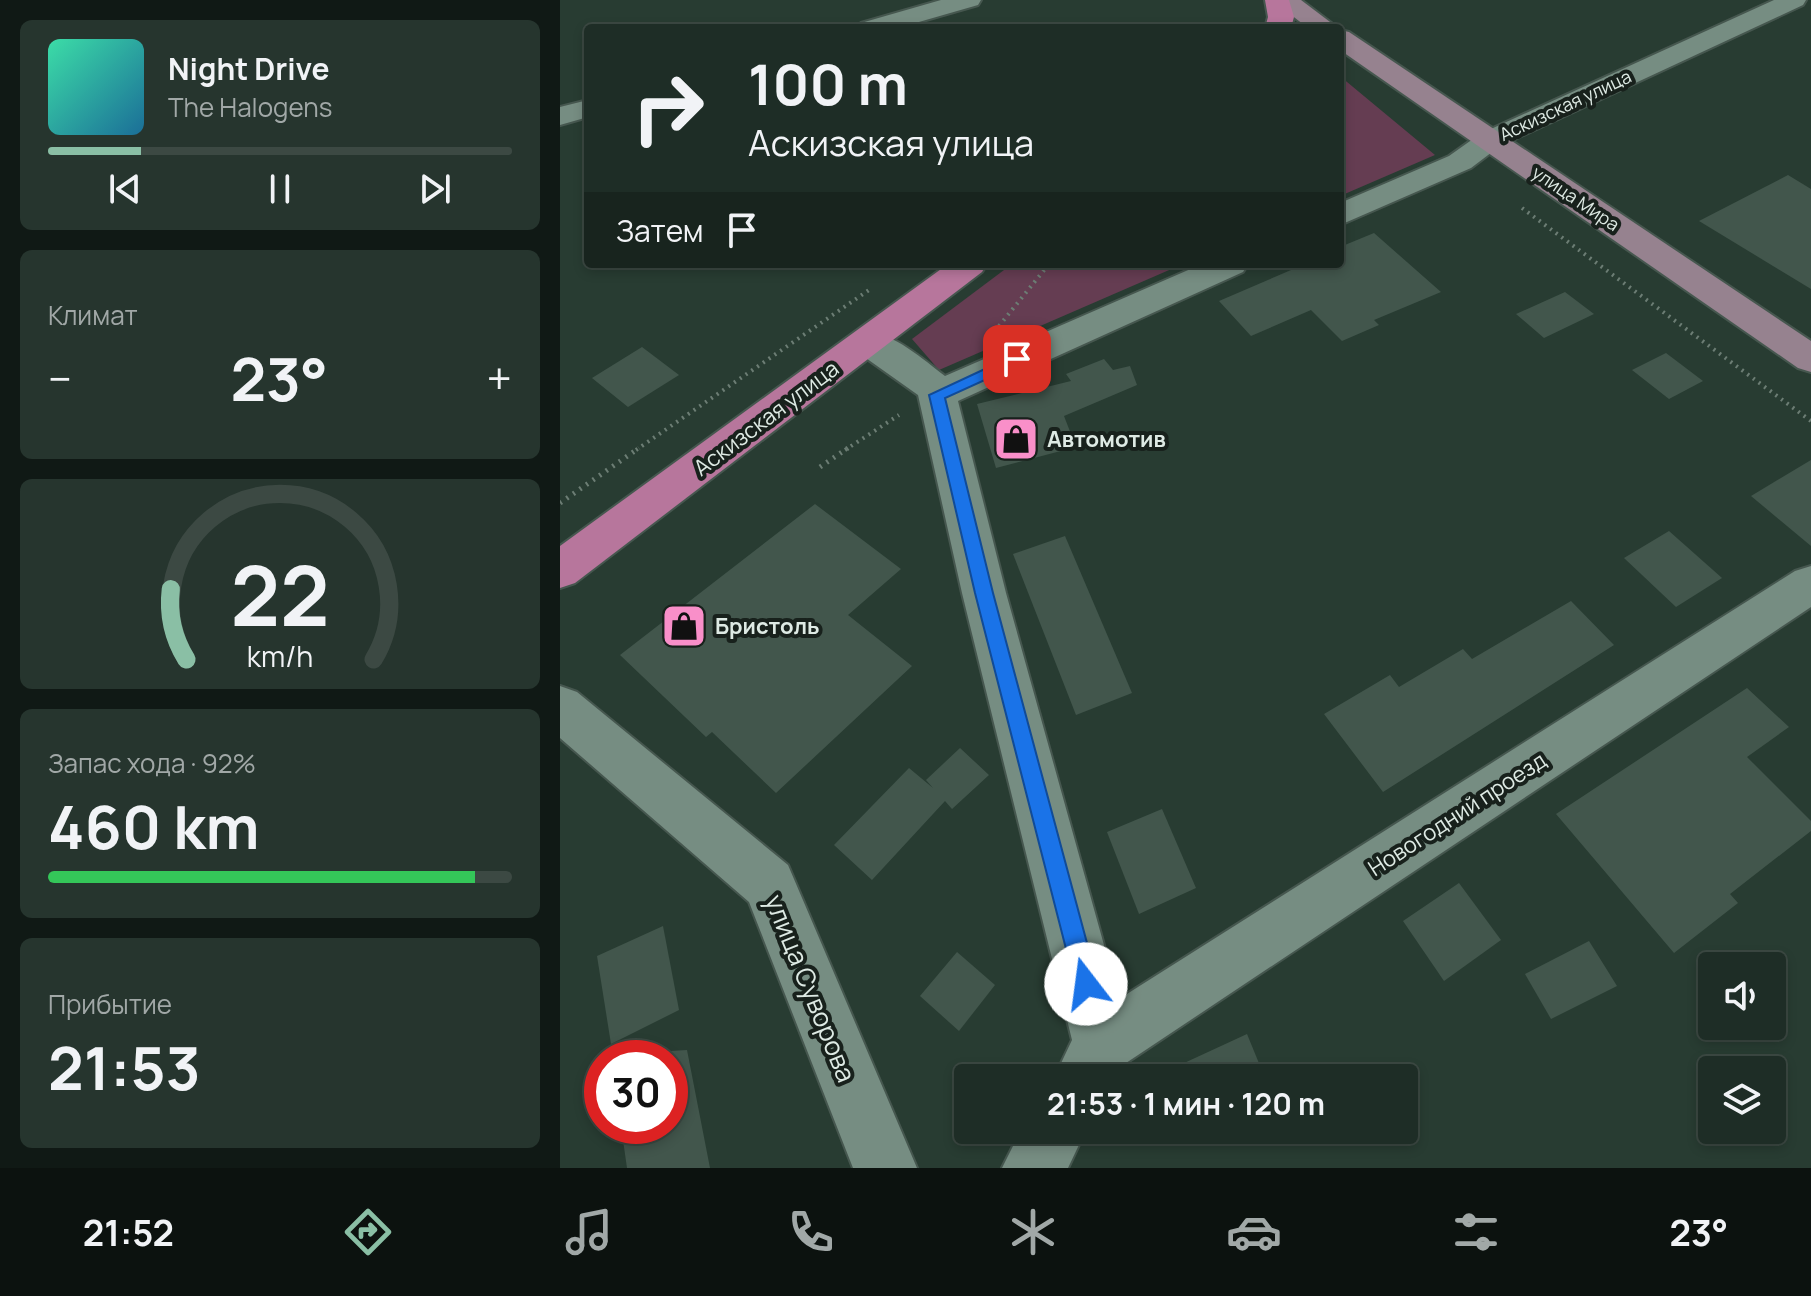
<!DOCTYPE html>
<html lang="ru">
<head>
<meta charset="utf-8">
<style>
  :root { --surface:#1e2d26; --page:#26352e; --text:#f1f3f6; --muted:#a1a8a7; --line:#3c4943; --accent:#8abfa5 }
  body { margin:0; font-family:Manrope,sans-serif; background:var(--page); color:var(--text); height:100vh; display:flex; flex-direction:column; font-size:30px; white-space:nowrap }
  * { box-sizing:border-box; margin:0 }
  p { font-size:26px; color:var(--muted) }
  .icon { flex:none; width:44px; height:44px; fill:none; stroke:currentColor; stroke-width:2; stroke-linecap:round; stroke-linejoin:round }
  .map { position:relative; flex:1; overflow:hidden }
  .drawer { display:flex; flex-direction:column; gap:20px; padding:20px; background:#101915; width:560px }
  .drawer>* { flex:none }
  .guide { position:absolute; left:24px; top:24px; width:760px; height:244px; border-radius:8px; box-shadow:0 4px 12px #0003,0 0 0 2px var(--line); background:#1e2d26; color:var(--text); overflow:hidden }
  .controls { position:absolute; left:1138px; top:952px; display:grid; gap:16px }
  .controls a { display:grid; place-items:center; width:88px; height:88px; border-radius:8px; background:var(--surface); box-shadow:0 4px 12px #0003,0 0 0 2px var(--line); font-size:40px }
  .speed { position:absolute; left:24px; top:1040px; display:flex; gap:16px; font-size:40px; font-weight:700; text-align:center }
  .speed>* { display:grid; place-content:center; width:104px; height:104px; border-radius:50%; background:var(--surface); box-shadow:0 4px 12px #0003,0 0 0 2px var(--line); line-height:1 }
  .speed .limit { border:12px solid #d22; background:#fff; color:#111 }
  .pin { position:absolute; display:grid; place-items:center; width:68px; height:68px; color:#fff; margin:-34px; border-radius:16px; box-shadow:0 4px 12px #0006 }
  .me { position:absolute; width:88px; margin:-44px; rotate:345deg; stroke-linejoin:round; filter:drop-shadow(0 0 6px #0008) }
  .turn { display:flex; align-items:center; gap:28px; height:168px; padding:0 32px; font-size:36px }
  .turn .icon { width:104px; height:104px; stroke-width:2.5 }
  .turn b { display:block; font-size:56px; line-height:68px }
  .then { display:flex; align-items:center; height:76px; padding:0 32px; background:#0003; gap:16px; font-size:30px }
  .big { font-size:60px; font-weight:700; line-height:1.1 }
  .drawer .tile { flex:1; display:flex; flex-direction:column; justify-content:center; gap:12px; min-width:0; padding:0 28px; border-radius:12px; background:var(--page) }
  .drawer .dial { align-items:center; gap:0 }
  .dial svg { height:208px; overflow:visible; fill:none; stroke:var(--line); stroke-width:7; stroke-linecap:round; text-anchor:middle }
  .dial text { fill:var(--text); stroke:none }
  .song { display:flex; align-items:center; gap:24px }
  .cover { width:96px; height:96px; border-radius:12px; background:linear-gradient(135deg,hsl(160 70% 55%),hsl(200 70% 35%)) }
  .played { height:8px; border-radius:4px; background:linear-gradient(90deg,var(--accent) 20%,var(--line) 20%) }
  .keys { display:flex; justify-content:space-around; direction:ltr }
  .heat { display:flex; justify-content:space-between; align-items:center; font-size:44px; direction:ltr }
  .charge { height:12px; border-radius:6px; background:linear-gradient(90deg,#34c759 92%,var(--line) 0) }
  .trip { position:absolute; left:394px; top:1064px; width:464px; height:80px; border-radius:8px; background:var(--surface); box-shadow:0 4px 12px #0003,0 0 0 2px var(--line); font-weight:700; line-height:80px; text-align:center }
  .dock { display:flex; height:128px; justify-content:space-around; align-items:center; background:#0c120f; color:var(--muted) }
  .dock .icon { width:56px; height:56px }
  .dock .current { color:var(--accent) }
  .dock b { font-size:36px; color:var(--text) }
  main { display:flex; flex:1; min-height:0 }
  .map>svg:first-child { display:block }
  .green { fill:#653d52 }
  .building { fill:#42564c }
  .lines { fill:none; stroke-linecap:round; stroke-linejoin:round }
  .minor-casing { stroke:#46574f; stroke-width:4 }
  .secondary-casing { stroke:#46574f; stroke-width:4 }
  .primary-casing { stroke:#46574f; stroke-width:4 }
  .path-far1 { stroke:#6c7d74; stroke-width:4; stroke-dasharray:2 5; stroke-linecap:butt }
  .path { stroke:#6c7d74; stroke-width:5; stroke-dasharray:2 6; stroke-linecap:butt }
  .minor { fill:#768d82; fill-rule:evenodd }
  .secondary { fill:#96828f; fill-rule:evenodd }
  .primary { fill:#b7769c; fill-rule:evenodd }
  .route { fill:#1a73e8; stroke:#114b97; stroke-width:2 }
  .labels { text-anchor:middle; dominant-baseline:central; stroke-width:8; stroke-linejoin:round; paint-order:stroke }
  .far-street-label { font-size:18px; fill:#deeae4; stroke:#18211c }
  .street-label { font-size:22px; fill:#deeae4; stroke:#18211c }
  .poi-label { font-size:22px; font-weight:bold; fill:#deeae4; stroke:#18211c; text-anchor:start }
  .near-street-label { font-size:26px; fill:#deeae4; stroke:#18211c }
</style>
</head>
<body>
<main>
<section class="drawer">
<div class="tile">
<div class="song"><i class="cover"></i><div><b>Night Drive</b><p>The Halogens</p></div></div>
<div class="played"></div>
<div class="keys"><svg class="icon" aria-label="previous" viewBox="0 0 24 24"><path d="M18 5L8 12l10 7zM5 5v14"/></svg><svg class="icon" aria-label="pause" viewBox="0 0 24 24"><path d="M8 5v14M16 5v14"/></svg><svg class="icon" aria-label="next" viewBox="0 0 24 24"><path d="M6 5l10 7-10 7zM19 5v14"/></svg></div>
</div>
<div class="tile"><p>Климат</p>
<div class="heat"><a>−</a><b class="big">23°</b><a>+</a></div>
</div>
<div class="tile dial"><svg viewBox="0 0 100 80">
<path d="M14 69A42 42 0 1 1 86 69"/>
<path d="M14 69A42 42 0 0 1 8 42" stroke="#8abfa5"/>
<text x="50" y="56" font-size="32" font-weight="700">22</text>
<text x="50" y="72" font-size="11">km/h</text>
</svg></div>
<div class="tile"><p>Запас хода · 92%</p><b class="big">460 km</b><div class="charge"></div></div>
<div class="tile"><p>Прибытие</p><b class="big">21:53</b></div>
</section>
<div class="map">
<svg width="1251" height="1168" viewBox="0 0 1251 1168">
  <rect width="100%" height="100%" fill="#283c32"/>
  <g class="green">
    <polygon points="780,76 781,77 875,155 780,196"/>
    <polygon points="452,264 623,264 379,370 352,339"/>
  </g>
  <g class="building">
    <polygon points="1228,175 1251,189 1251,289 1139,221"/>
    <polygon points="814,233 881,292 814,320 819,325 782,341 751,310 691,336 659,301 745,264 780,264 780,247"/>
    <polygon points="1005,292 1034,314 984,338 956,314"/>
    <polygon points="82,347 119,375 68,407 32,378"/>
    <polygon points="1106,353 1143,381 1109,399 1072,370"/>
    <polygon points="544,359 553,370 570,366 577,385 504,416 516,447 436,468 417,404 511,381 506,374"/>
    <polygon points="1251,460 1251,546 1191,496"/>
    <polygon points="255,504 341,569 288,615 352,666 216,793 152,732 146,737 60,655"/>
    <polygon points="1109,531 1162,578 1116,607 1064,558"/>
    <polygon points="505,536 572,693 516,715 453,554"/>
    <polygon points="1011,601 1054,645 823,792 764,714 830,675 839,687 903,649 912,659"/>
    <polygon points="1187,688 1229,727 1187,757 1251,821 1251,831 1170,894 1178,903 1114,953 996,814"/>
    <polygon points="400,748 429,775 392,809 385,801 312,880 274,845 349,768 373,788 366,780"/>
    <polygon points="602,809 636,888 579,914 547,832"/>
    <polygon points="899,883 941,940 884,981 843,921"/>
    <polygon points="103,926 119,1010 51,1044 37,956"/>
    <polygon points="1029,941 1057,986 991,1019 965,974"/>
    <polygon points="397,952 435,985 399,1031 360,996"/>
    <polygon points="687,1034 705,1078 627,1078 622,1064"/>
    <polygon points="127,1050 150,1168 67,1168 61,1126 110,1126 110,1051"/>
  </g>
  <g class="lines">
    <g class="minor-casing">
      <g id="minor">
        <polygon points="381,0 421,0 418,5 338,28 297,28 301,23"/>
        <polygon points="1214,0 1246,0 1243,5 940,146 911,168 780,225 780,203 889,156 920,134"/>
        <polygon points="28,100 28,117 0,125 0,107"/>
        <path d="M642,264h46l-5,8 -285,129 48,192 113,406 676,-428 16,-5v41l-688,458 -7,13h-62l18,-38 -110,-447 -44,-198 -62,-44 -5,-9 5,-9c30,-8 66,26 89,43z"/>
        <polygon points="0,686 17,692 228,865 357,1168 293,1168 189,902 0,738"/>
        <polygon points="461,1130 526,1130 508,1168 442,1168"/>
      </g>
    </g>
    <g class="secondary-casing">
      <g id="secondary">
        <polygon points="712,0 741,0 778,28 748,28"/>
        <polygon points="780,30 789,32 1251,341 1251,372 1238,368 780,50"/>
      </g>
    </g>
    <g class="primary-casing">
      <g id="primary">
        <polygon points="705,0 729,0 734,17 731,28 705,28 708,17"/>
        <polygon points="388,264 427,264 422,272 15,583 0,588 0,546"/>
      </g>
    </g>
    <g class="path-far1">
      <polyline points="962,208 1251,421"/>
      <polyline points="439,326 489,264"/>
      <polyline points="76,450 309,290"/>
      <polyline points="285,450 339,415"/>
    </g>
    <g class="path">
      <polyline points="260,467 288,448"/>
      <polyline points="0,503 79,448"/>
    </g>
    <use href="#minor" class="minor"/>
    <use href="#secondary" class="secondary"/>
    <use href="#primary" class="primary"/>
  </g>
  <polygon class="route" points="457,354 464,359 462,363 385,398 433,593 538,984 535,993 526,996 518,993 515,984 415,593 369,395"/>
  <defs>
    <g id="shop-square" transform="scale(2.3)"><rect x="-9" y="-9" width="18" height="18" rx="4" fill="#f98fc9" stroke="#18211c"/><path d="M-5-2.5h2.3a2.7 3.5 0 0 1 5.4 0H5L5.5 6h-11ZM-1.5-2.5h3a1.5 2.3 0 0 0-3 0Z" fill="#111"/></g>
  </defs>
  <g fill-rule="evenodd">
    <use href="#shop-square" x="456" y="439"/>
    <use href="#shop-square" x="124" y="626"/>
  </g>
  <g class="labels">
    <g class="far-street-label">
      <text transform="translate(1005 105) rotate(-25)">Аскизская улица</text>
      <text transform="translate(1016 198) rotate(34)">улица Мира</text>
    </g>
    <g class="street-label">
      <text transform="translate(206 418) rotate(-37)">Аскизская улица</text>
      <text transform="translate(897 814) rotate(-33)">Новогодний проезд</text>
    </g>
    <g class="poi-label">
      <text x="487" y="439">Автомотив</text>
      <text x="155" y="626">Бристоль</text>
    </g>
    <g class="near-street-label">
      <text transform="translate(251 988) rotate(68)">улица Суворова</text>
    </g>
  </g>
</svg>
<div class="controls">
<a><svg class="icon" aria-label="sound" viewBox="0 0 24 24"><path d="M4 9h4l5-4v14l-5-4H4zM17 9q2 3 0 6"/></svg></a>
<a><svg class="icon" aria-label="layers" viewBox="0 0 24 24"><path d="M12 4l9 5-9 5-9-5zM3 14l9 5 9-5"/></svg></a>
</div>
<div class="speed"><div class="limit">30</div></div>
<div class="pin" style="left:457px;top:359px;background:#d93025"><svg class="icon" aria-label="arrive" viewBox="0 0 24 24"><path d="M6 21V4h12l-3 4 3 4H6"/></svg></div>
<svg class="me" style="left:526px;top:984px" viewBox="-20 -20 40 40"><circle r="19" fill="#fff"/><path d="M0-13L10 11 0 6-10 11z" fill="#1a73e8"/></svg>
<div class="trip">21:53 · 1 мин · 120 m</div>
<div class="guide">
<div class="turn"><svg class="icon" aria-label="right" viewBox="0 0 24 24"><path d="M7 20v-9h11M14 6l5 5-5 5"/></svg><div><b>100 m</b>Аскизская улица</div></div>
<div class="then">Затем<svg class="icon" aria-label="arrive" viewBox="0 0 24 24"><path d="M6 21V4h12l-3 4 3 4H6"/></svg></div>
</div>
</div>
</main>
<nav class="dock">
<b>21:52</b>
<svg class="icon current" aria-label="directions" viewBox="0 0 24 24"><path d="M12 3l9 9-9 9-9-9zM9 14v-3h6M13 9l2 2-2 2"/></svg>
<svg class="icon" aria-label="music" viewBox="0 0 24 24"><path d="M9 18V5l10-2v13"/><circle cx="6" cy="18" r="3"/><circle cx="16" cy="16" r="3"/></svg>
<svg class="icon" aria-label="phone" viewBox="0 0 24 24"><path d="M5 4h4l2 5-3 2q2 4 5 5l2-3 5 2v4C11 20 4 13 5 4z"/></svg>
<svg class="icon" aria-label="climate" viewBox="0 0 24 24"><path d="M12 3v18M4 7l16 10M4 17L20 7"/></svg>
<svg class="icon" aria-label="car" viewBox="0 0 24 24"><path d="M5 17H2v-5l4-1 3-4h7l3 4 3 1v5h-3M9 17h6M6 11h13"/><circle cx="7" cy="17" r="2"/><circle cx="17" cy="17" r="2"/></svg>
<svg class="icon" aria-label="filters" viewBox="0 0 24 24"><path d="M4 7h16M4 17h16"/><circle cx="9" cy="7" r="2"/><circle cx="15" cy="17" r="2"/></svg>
<b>23°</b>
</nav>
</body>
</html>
